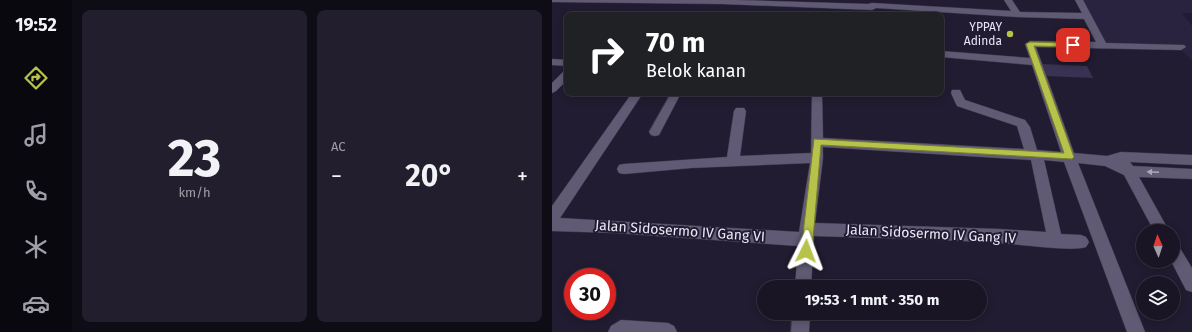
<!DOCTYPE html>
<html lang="id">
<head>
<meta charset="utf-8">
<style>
  :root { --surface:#191525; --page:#221e2d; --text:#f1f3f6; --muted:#9f9fa7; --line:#373442; --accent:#b6c249 }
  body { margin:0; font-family:"Fira Sans",sans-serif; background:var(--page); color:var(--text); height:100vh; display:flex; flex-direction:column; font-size:15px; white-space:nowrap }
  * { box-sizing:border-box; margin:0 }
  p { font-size:13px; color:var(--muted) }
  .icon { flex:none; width:22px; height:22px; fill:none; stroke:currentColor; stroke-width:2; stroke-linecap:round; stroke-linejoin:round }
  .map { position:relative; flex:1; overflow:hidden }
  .side { display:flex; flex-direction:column; gap:10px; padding:10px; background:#0e0c14; width:480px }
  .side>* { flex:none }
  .hud { position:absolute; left:12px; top:12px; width:380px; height:84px; border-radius:8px; box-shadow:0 2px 10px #0003,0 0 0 1px var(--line); background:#202124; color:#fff; overflow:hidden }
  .needle { width:26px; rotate:357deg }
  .buttons { position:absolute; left:584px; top:224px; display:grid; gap:8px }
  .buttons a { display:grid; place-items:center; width:44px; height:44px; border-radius:50%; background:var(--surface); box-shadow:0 2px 10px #0003,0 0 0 1px var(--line); font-size:20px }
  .speed { position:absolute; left:12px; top:268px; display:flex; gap:8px; font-size:20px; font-weight:700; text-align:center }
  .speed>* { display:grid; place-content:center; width:52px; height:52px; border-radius:50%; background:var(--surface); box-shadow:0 2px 10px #0003,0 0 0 1px var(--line); line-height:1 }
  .speed .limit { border:6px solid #d22; background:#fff; color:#111 }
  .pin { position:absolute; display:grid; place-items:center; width:34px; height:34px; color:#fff; margin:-17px; border-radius:8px; box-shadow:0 2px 6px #0006 }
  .me { position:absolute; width:44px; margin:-22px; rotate:3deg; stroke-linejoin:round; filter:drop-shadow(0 0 3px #0008) }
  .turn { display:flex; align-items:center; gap:14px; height:84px; padding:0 16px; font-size:18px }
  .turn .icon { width:52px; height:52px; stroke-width:2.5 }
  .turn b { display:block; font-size:28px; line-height:34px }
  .big { font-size:30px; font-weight:700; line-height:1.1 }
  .side .card { flex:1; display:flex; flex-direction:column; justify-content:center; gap:6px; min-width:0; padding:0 14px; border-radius:8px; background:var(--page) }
  .side .dial { align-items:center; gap:0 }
  .dial b { font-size:52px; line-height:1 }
  .heat { display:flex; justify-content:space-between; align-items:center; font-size:22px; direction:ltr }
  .side .tiles { flex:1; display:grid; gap:10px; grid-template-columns:repeat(2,1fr) }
  .trip { position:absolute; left:205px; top:280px; width:230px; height:40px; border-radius:20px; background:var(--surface); box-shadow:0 2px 10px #0003,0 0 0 1px var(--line); font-weight:700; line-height:40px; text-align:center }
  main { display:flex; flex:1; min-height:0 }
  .tabs { display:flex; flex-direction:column; width:72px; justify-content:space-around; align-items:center; background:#0a080f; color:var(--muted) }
  .tabs .icon { width:28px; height:28px }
  .tabs .current { color:var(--accent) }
  .tabs b { font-size:18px; color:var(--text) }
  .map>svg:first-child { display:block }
  .built { fill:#2a233f }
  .green { fill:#3a3252 }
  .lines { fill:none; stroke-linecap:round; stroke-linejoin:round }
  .minor-casing { stroke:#3c384a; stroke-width:1 }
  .minor { fill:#605a74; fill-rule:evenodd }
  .oneway { fill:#aca8bc }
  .route { fill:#b6c249; stroke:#767e2f }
  .poi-dot { fill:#b6c249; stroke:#211c31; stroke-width:1.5 }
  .labels { text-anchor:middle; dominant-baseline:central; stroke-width:4; stroke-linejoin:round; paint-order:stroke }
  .far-poi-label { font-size:12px; fill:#eae7f6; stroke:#211c31; text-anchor:end }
  .street-label { font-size:14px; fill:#eae7f6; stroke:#211c31 }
</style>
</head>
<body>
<main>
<nav class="tabs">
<b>19:52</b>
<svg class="icon current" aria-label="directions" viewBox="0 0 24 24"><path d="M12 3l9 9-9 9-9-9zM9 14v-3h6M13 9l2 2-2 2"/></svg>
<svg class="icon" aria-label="music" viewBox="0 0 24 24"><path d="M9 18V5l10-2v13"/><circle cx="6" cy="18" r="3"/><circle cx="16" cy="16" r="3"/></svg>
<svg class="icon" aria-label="phone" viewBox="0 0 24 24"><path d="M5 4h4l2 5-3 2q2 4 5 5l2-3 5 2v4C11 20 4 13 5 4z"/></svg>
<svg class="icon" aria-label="climate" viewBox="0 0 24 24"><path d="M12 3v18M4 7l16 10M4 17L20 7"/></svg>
<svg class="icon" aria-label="car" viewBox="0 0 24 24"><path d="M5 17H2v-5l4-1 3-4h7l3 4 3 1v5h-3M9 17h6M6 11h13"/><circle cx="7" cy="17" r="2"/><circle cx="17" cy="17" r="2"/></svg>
</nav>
<section class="side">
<div class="tiles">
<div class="card dial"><b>23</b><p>km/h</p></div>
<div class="card"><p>AC</p>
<div class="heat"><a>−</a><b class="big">20°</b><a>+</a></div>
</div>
</div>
</section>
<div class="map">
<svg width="640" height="332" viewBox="0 0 640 332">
  <rect width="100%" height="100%" fill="#211c31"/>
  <polygon class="built" points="526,0 640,0 640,13 630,13 640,26 640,61 626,46 549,43"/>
  <polygon class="green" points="490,64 535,66 541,78 495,76"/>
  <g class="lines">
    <g class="minor-casing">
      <g id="minor">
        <path d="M0,0h184l132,4 4,-1 139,8 -7,-11h8l8,12 62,1 -7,-13h8l23,43 78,2 2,2 -5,3 -145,-3 38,106 33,3 14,-4 71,3v10l-62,-3 3,4 59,3v10l-53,-2 30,54h-15l-30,-56 -19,-9 -27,-3 67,169h-18l-63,-170 -20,-2 17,74 20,1 5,2 3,5 -3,5c-14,5 -68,-3 -87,-4 -61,-4 -123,-5 -185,-7l-3,51h-16l3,-41 -182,-13 -64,-2v-25l80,-113h11l-83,125 239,14 11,-69 -119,5 -67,6 -5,-1 -2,-4 2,-4 5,-1 103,-7 7,-46 2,-3h8l2,3 -6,45 71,-3 1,-60h10l1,45 201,11 -7,-23 -60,-20 -6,-13 1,-3h8l5,10 60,20 5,7 7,23 24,2 -29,-87 -91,-8v-6l89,7 -5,-14 5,-3 66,1 -12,-23 -67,-2 -141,-9 -4,2 -150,-6 -170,-2zM271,147l208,13 15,72 -47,-3 -184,-6 8,-65z"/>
        <polygon points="0,59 15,60 15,66 0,65"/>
        <polygon points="15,71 15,80 4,91 0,93 0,83 11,72"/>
        <polygon points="119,93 129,93 107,135 103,136 99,135 97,132"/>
        <polygon points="621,243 626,245 640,268 640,292 634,290 619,261 621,261"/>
        <polygon points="240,313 258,313 257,332 239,332"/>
        <polygon points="69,320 116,323 122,326 125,332 56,332 59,326"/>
      </g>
    </g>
    <use href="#minor" class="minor"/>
  </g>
  <defs><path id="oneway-solid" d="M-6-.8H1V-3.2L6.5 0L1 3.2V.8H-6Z"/></defs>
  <use class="oneway" href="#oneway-solid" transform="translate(601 172) rotate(-178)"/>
  <polygon class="route" points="478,42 521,43 524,45 521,47 482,46 522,157 520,159 269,145 260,251 258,254 254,256 250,254 249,251 262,139 512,153 474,44"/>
  <circle class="poi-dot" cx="458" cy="34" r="4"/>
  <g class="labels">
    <g class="far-poi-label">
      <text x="450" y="27">YPPAY<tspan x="450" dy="14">Adinda</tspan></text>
    </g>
    <g class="street-label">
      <text transform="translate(128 231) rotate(4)">Jalan Sidosermo IV Gang VI</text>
      <text transform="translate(379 234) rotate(3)">Jalan Sidosermo IV Gang IV</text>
    </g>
  </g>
</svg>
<div class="buttons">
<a><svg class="needle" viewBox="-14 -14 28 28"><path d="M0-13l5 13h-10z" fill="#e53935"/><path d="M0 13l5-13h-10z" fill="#9f9fa7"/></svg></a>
<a><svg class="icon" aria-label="layers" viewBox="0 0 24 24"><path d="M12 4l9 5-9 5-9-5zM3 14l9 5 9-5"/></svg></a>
</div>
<div class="speed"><div class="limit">30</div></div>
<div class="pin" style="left:521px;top:45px;background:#d93025"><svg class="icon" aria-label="arrive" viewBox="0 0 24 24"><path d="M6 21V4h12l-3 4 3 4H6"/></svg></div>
<svg class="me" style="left:254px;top:251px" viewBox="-20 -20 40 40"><path d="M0-17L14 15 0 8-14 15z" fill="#b6c249" stroke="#fff" stroke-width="4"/></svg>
<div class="trip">19:53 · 1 mnt · 350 m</div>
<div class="hud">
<div class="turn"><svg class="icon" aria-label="right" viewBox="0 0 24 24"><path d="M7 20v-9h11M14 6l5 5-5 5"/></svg><div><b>70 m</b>Belok kanan</div></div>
</div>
</div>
</main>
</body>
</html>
